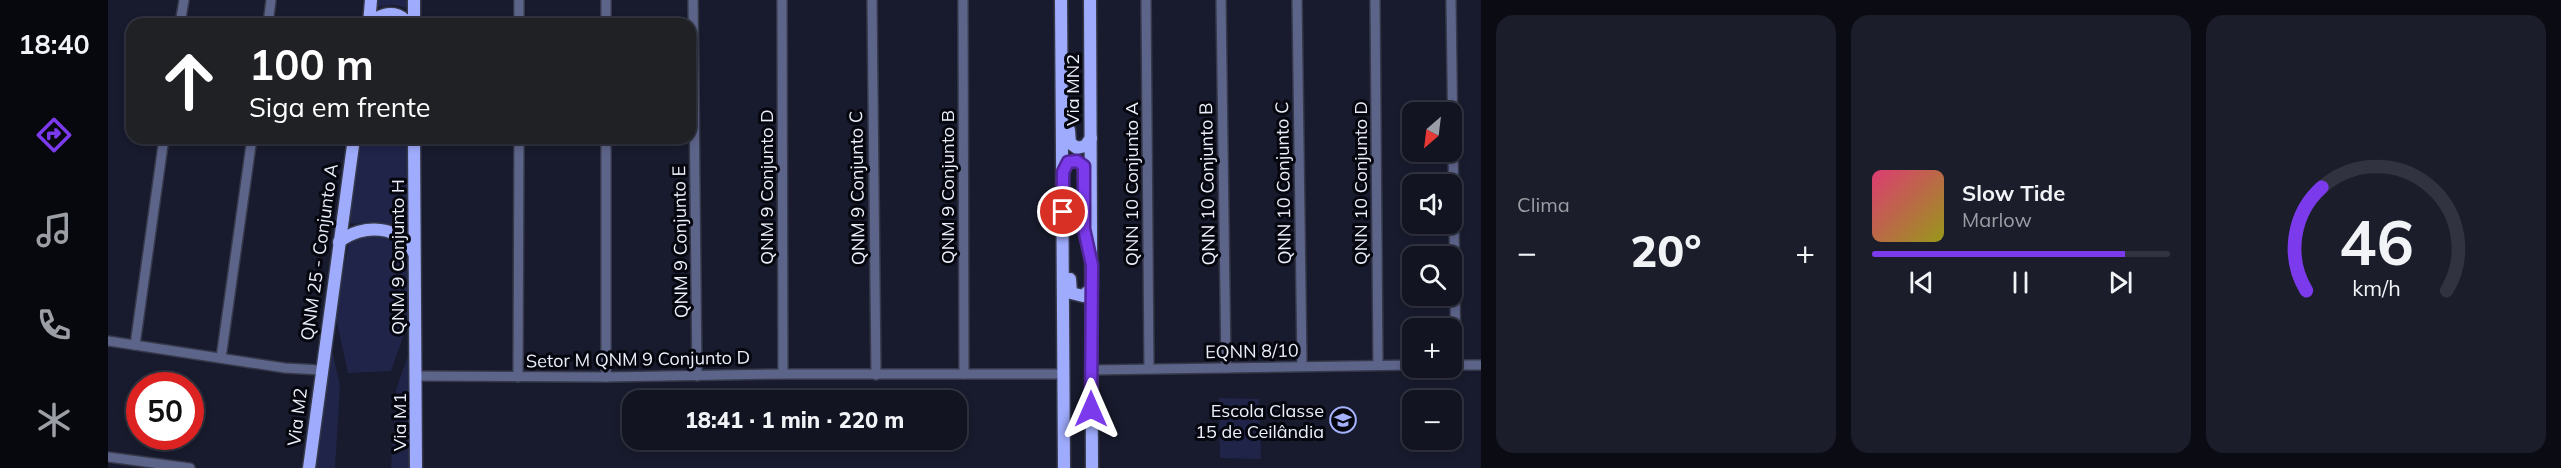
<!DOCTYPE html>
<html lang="pt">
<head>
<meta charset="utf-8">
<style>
  :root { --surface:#121422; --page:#1b1d2a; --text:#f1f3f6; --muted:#9c9ea5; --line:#313340; --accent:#7c3aed }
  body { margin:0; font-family:Mulish,sans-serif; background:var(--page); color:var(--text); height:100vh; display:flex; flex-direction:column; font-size:22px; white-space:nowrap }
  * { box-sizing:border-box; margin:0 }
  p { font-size:20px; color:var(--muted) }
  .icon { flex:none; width:33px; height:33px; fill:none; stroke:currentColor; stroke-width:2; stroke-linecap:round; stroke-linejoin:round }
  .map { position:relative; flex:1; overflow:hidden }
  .details { display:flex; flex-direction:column; gap:15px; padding:15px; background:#0a0b13; width:1080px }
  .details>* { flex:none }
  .hud { position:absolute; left:18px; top:18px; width:570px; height:126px; border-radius:18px; box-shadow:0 3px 9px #0003,0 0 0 2px var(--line); background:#202124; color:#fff; overflow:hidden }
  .needle { width:39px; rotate:208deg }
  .fabs { position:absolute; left:1294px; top:102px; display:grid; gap:12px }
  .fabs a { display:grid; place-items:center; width:60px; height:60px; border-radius:12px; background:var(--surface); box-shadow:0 3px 9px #0003,0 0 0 2px var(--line); font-size:30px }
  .speed { position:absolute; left:18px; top:372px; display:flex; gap:12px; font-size:30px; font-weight:700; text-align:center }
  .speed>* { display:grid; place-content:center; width:78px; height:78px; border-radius:50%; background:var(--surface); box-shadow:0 3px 9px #0003,0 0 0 2px var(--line); line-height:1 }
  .speed .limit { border:9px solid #d22; background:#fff; color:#111 }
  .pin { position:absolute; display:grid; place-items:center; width:51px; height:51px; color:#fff; margin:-26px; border:3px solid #fff; border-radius:50%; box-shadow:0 2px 6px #0007 }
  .me { position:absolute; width:66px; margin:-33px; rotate:0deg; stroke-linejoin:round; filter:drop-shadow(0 0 4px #0008) }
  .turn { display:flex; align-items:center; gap:21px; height:126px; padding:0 24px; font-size:27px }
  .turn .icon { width:78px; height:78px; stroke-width:2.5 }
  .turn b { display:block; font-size:42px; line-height:51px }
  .big { font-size:45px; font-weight:800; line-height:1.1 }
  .details .widget { flex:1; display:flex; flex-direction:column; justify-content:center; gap:9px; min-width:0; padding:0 21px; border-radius:18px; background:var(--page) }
  .details .dial { align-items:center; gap:0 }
  .dial svg { height:156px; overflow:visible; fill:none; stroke:var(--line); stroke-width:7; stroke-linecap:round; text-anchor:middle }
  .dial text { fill:var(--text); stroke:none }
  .song { display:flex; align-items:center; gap:18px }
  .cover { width:72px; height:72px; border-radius:9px; background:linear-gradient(135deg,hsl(340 70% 55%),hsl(60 70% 35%)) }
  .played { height:6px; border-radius:3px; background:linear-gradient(90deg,var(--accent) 85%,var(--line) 85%) }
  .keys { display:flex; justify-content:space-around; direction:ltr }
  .heat { display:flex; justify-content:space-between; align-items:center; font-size:33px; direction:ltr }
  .details .tiles { flex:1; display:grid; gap:15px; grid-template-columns:repeat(3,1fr) }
  .trip { position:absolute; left:514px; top:390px; width:345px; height:60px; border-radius:18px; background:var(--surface); box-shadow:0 3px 9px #0003,0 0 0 2px var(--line); font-weight:800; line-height:60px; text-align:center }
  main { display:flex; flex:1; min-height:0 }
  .menu { display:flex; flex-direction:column; width:108px; justify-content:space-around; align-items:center; background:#07080e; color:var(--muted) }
  .menu .icon { width:42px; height:42px }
  .menu .selected { color:var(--accent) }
  .menu b { font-size:27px; color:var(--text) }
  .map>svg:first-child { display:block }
  .green { fill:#202448 }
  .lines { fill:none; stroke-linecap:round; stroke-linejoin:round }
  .minor-casing { stroke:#36394a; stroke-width:12 }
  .major-casing { stroke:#36394a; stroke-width:15 }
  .minor { stroke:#5d648a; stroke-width:9 }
  .major { stroke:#9facfd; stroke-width:12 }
  .route-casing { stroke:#51269a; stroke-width:15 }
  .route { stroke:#7c3aed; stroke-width:10 }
  .labels { text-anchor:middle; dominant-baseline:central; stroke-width:6; stroke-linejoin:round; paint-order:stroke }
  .street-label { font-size:18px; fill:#ebeefb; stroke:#05060e }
  .poi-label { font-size:18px; fill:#ebeefb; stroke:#05060e; text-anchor:end }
</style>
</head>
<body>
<main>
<nav class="menu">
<b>18:40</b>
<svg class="icon selected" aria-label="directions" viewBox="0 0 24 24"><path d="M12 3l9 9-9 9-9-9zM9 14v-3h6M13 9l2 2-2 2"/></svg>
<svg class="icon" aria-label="music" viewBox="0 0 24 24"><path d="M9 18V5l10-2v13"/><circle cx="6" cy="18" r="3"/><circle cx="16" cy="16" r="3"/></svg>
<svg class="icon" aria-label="phone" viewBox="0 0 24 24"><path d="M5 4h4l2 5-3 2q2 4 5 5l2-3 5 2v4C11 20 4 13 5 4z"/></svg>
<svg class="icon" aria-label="climate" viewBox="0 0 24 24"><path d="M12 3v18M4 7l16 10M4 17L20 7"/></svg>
</nav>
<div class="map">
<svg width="1373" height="468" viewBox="0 0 1373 468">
  <rect width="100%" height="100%" fill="#181b2d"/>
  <g class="green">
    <polygon points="269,0 300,0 300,8 285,5 268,7"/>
    <polygon points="251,138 301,138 302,227 239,223"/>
    <polygon points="249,236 285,237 297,248 302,317 283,371 240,373 227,313 241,243"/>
    <polygon points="223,345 232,386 227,468 206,468"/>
    <polygon points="303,347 303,468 283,468 288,390"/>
    <polygon points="1111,398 1151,399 1153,459 1112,458"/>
  </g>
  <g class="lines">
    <g class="minor-casing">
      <g id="minor">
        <polyline points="498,0 498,24"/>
        <polyline points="585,0 589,376"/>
        <polyline points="674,0 675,374"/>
        <polyline points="764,0 768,375"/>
        <polyline points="855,0 856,374"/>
        <polyline points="1038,0 1041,369"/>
        <polyline points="1113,0 1118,368"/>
        <polyline points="1189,0 1194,366"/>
        <polyline points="1267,0 1270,365"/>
        <polyline points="1343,0 1348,365"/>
        <polyline points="72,24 76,0"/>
        <polyline points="160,24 163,0"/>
        <polyline points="411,24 411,0"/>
        <polyline points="498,138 498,377"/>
        <polyline points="0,341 177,368 213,370"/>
        <polyline points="27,345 56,138"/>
        <polyline points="113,358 144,138"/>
        <polyline points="1344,365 1373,365"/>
        <polyline points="983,370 1305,365"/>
        <polyline points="309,376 498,377 675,374 956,374"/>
        <polyline points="410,377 411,138"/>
        <polyline points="0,457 82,468"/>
      </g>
    </g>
    <g class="major-casing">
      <g id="major">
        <polyline points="953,0 956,468"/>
        <polyline points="982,0 984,468"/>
        <polyline points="261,24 263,0"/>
        <path d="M268,24l1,-6c12,-7 23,-5 32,6"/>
        <polyline points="306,24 306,0"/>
        <polyline points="961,130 962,143 969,148 977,146 983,138"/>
        <polyline points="306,138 308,468"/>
        <polyline points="955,172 960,162 969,161 976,166 976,180"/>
        <path d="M231,242c23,-19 62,-17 75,11"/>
        <polyline points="962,279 963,293 975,296 984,288"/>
        <polyline points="201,468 246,138"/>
      </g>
    </g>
    <use href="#minor" class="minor"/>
    <use href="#major" class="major"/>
  </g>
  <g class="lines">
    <g class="route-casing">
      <polyline id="route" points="955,212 955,172 960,162 969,161 976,166 976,229 984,265 983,409"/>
    </g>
    <use href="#route" class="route"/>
  </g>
  <defs>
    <g id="school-ring" transform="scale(1.35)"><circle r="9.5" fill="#05060e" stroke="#a5b1fc" stroke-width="1.5"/><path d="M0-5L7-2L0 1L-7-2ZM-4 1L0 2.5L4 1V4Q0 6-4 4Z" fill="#a5b1fc"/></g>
  </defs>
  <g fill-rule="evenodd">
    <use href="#school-ring" x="1235" y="420"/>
  </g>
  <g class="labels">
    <g class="street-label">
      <text transform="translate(964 90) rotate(-90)">Via MN2</text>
      <text transform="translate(1175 183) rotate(-91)">QNN 10 Conjunto C</text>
      <text transform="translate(1252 183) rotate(-90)">QNN 10 Conjunto D</text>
      <text transform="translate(1023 184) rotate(-90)">QNN 10 Conjunto A</text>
      <text transform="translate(1099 184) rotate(-91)">QNN 10 Conjunto B</text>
      <text transform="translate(658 187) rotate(-90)">QNM 9 Conjunto D</text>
      <text transform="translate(839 187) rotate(-90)">QNM 9 Conjunto B</text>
      <text transform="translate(749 188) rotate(-91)">QNM 9 Conjunto C</text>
      <text transform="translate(572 242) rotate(-91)">QNM 9 Conjunto E</text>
      <text transform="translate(211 252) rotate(-82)">QNM 25 - Conjunto A</text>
      <text transform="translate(289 257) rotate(-90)">QNM 9 Conjunto H</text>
      <text transform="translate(1144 351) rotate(-1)">EQNN 8/10</text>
      <text transform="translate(530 359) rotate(-1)">Setor M QNM 9 Conjunto D</text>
      <text transform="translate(189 417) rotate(-83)">Via M2</text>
      <text transform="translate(291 422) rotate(-90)">Via M1</text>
    </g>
    <g class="poi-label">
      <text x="1216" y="410">Escola Classe<tspan x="1216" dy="21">15 de Ceilândia</tspan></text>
    </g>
  </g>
</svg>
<div class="fabs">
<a><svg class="needle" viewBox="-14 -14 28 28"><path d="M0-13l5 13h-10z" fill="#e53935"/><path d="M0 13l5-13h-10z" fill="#9c9ea5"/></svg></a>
<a><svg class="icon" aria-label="sound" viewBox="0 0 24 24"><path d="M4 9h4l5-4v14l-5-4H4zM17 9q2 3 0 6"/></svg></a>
<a><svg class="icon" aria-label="search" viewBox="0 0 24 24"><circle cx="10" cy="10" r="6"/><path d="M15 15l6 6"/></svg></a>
<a>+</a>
<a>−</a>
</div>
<div class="speed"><div class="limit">50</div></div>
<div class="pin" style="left:955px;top:212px;background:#d93025"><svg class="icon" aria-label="arrive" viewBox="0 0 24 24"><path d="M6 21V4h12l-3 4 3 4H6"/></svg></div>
<svg class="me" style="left:983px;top:409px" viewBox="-20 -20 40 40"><path d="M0-17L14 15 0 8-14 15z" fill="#7c3aed" stroke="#fff" stroke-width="4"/></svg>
<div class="trip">18:41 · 1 min · 220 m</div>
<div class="hud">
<div class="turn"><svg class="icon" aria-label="ahead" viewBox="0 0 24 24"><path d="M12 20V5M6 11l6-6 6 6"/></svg><div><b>100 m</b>Siga em frente</div></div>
</div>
</div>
<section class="details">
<div class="tiles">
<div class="widget"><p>Clima</p>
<div class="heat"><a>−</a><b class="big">20°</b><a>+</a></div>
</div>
<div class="widget">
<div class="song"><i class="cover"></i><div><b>Slow Tide</b><p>Marlow</p></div></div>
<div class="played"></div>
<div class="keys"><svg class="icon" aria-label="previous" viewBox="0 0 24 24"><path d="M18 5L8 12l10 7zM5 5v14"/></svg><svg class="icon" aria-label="pause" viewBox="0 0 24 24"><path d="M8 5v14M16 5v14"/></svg><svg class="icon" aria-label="next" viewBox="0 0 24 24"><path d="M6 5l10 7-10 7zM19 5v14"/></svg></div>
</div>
<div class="widget dial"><svg viewBox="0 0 100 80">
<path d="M14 69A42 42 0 1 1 86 69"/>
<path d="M14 69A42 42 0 0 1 22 16" stroke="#7c3aed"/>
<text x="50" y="56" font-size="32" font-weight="700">46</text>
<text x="50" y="72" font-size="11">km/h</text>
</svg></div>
</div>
</section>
</main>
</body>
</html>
